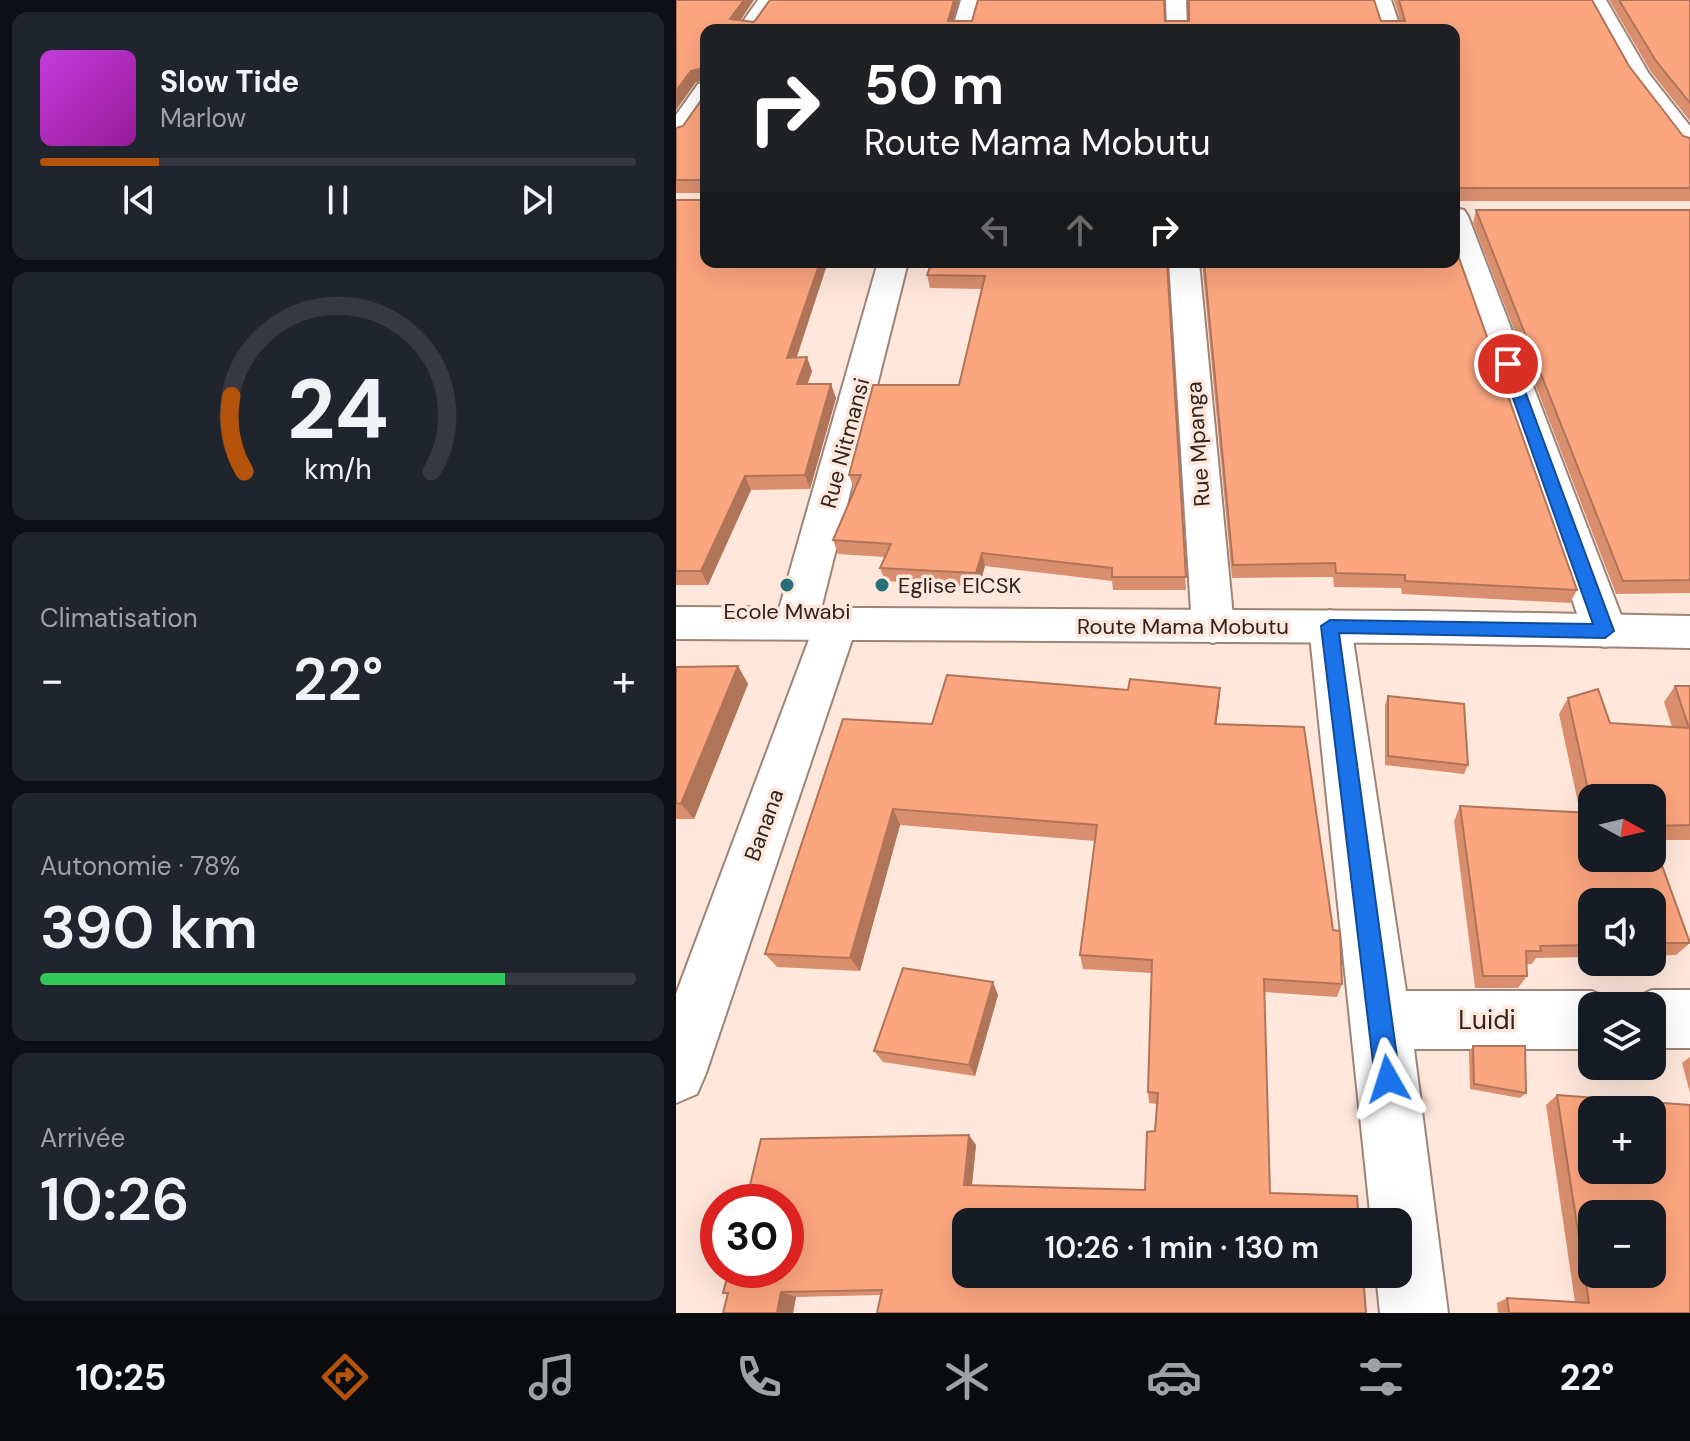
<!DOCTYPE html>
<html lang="fr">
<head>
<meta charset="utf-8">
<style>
  :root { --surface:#171b24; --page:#20242c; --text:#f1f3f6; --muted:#9ea1a6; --line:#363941; --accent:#b45309 }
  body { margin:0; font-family:"DM Sans",sans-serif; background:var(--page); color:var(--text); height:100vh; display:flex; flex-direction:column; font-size:30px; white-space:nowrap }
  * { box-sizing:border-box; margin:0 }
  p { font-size:26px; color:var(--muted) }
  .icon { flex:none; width:44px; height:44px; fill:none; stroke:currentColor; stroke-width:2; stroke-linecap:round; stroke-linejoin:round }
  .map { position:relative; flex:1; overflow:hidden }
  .sheet { display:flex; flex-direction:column; gap:12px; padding:12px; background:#0d0f14; width:676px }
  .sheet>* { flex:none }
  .hud { position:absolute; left:24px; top:24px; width:760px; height:244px; border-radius:16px; box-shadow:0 8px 32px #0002; background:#202124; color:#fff; overflow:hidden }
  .needle { width:52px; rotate:98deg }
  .controls { position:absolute; left:902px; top:784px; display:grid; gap:16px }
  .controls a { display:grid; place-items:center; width:88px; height:88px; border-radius:16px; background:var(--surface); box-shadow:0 8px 32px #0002; font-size:40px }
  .speed { position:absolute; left:24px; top:1184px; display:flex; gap:16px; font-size:40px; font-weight:700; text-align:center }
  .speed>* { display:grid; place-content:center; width:104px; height:104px; border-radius:50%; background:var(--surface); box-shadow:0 8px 32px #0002; line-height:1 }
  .speed .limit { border:12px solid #d22; background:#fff; color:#111 }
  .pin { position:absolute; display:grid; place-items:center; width:68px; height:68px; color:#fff; margin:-34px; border:4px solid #fff; border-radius:50%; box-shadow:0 2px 8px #0007 }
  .me { position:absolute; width:88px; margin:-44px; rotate:354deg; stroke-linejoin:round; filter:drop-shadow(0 0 6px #0008) }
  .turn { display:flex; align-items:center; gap:28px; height:168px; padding:0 32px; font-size:36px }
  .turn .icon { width:104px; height:104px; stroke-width:2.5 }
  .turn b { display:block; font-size:56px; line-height:68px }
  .lanes { display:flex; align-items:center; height:76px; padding:0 32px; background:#0003; justify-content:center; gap:40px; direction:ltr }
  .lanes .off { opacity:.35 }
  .big { font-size:60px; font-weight:600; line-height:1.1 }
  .sheet .tile { flex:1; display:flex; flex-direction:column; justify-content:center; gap:12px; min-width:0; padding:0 28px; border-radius:16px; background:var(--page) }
  .sheet .dial { align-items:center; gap:0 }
  .dial svg { height:208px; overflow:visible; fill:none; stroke:var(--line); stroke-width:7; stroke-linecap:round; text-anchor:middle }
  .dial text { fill:var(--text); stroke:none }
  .song { display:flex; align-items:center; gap:24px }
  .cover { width:96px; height:96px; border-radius:12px; background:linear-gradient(135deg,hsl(290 70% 55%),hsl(300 70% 35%)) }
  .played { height:8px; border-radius:4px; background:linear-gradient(90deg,var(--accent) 20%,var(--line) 20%) }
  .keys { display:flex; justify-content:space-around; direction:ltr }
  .heat { display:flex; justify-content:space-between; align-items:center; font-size:44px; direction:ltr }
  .charge { height:12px; border-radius:6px; background:linear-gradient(90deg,#34c759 78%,var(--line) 0) }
  .trip { position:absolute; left:276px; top:1208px; width:460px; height:80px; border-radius:16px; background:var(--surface); box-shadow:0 8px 32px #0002; font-weight:600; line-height:80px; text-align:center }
  .dock { display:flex; height:128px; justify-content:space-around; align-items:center; background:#090b0e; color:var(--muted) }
  .dock .icon { width:56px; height:56px }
  .dock .current { color:var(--accent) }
  .dock b { font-size:36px; color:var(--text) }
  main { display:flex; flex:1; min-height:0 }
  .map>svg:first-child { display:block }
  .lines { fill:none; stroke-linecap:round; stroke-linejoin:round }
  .minor-casing { stroke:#9e8377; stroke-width:4 }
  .tertiary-casing { stroke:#9e8377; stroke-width:4 }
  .minor { fill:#fff; fill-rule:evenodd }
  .tertiary { fill:#fff; fill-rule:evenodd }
  .wall { fill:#d98f6d; fill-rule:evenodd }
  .shaded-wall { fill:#b07459 }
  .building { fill:#fca67f; stroke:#b07459; stroke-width:2; fill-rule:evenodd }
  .route { fill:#1a73e8; stroke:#114b97; stroke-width:2 }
  .poi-dot { fill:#267078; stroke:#ffe7dc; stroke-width:3 }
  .labels { text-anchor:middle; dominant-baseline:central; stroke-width:7; stroke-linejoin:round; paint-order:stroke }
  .street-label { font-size:22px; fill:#2e231e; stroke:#ffe7dc }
  .poi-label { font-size:22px; fill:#2e231e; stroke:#ffe7dc; text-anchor:start }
  .near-street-label { font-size:26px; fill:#2e231e; stroke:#ffe7dc }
</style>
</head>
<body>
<main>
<section class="sheet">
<div class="tile">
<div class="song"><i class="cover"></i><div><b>Slow Tide</b><p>Marlow</p></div></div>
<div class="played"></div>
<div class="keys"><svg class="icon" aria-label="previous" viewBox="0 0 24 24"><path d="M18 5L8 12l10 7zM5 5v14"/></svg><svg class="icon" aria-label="pause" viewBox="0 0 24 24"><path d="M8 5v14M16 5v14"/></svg><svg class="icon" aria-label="next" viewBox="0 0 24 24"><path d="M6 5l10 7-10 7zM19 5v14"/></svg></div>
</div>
<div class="tile dial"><svg viewBox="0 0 100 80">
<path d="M14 69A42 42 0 1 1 86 69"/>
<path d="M14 69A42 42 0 0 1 9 40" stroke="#b45309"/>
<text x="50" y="56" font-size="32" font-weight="700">24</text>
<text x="50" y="72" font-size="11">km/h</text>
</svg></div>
<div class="tile"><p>Climatisation</p>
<div class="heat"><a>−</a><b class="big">22°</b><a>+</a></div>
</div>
<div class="tile"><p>Autonomie · 78%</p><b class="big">390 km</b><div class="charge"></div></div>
<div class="tile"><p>Arrivée</p><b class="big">10:26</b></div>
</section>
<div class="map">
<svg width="1014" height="1313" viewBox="0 0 1014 1313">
  <rect width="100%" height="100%" fill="#ffe7dc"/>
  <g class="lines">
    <g class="minor-casing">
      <g id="minor">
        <polygon points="82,0 102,0 81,30 61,30"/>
        <polygon points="285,0 305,0 296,30 276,30"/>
        <polygon points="490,0 510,0 511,30 491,30"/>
        <polygon points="695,0 715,0 725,30 705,30"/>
        <polygon points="910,0 930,0 973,74 1014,126 1014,149 1005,147 952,76"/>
        <polygon points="30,82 30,106 9,137 0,139 0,115 22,84"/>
        <polygon points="778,208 788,210 792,216 951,631 944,643 929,647 914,643 907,631 778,256"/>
        <polygon points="202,262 232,262 143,617 145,614 160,609 175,614 181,625 30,1073 21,1094 0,1103 0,994 135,634 120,639 105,634 99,623"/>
        <polygon points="493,262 523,262 558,627 552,638 537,643 522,638 516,627"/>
        <polygon points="654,610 669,615 675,626 730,991 916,991 936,1000 939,1006 916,1006 916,1049 738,1049 772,1313 704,1313 700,1274 722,1274 722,1222 695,1222 633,626 639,615"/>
        <polygon points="976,990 1014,990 1014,1048 976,1048 976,1006 953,1006 956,999"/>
      </g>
    </g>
    <g class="tertiary-casing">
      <polygon id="tertiary" points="0,607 749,611 1014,616 1014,648 749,643 0,639"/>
    </g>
    <use href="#minor" class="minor"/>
    <use href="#tertiary" class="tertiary"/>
  </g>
  <g class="wall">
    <polygon points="0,0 65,20 78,22 283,0 277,21 724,21 718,0 916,0 953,66 1007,136 1014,138 1014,201 778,201 30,30 121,358 136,371 131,384 160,398 134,489 75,490 32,585 0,585 0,200 27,200 27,193 0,193 0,128 7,126 28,96 28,80 20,82"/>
    <polygon points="933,0 1014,0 1014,121 975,72"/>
    <polygon points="800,210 1014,210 1014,593 940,594 797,223"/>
    <polygon points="778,244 901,590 894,603 726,594 725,588 658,587 657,577 556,578 526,262 778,262"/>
    <polygon points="491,262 510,590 437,590 436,581 309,566 303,587 209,581 204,568 209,557 162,554 157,540 178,489 173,475 283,385 306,289 254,288 251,275"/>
    <polygon points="62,666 72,684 18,819 0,819 0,667"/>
    <path d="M999,686h15v154h-37l37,103 -14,12 -24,1v-54h-60v55l-56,1 -4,6h-6l1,12 -9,12h-43l-21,-167 6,-15 120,6 -21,-98 9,-16 42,25 62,4 -8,-25zM916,798h60v60h-60z"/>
    <polygon points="712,696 792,765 788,774 709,765 709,705"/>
    <polygon points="543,705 540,724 666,984 661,997 588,992 594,1193 205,1295 120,1297 117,1313 47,1313 51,1294 47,1293 300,1145 296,1185 469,1190 479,1131 481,1104 473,1103 472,1092 476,973 407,969 404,955 419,841 224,825 184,971 101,967 89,954 256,724"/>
    <polygon points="322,995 299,1076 207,1062 198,1051"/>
    <polygon points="797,1046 850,1093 844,1098 794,1089 793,1052"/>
    <polygon points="1014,1057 1014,1093 1006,1063"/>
    <polygon points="881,1095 1014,1313 822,1313 821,1303 831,1298 899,1302 870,1105"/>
  </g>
  <g class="shaded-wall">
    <polygon points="68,0 78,0 58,30 54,19"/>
    <polygon points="278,0 283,0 274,30 272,21"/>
    <polygon points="28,68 30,80 20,82 0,110 0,91 15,71"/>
    <polygon points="144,262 152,262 116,372 111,358"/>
    <polygon points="131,357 136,371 127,398 121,384"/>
    <polygon points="155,384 160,398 134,489 129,475"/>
    <polygon points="69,476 75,490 32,585 25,571"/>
    <polygon points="306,553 309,566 303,587 300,573"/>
    <polygon points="62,666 72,684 18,819 5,804"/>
    <polygon points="544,688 543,705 538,741 539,724"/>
    <polygon points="217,809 224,825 184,971 174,958"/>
    <polygon points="317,982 322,995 299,1076 293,1065"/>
    <polygon points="293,1135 300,1145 295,1193 288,1185"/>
    <polygon points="105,1292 120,1297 117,1313 101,1313"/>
  </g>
  <g class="building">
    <polygon points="0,0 68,0 54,19 78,22 94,0 278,0 272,21 296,21 302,0 488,0 489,21 513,21 513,0 698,0 705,21 729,21 723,0 916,0 953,66 1007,136 1014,138 1014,188 781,188 778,191 778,30 30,30 30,262 144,262 111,358 131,357 121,384 155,384 129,475 69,476 25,571 0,571 0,200 27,200 27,180 0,180 0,128 7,126 28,96 28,68 15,71 0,91"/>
    <polygon points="943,0 1014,0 1014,103 980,61"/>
    <polygon points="800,210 1014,210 1014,580 947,581"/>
    <polygon points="778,219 778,244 901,590 729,581 729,575 660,573 659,563 557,565 528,262 778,262"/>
    <polygon points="256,262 491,262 510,577 436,577 436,568 306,553 300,573 204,568 215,544 157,540 185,475 173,475 197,385 283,385 309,276 251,275"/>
    <polygon points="62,666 5,804 0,803 0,667"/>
    <polygon points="271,675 452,690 454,679 544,688 539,724 628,727 657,930 664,931 666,984 588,979 594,1193 681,1196 683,1222 290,1222 290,1274 687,1274 690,1313 201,1313 206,1290 105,1292 101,1313 47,1313 52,1293 47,1293 53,1270 110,1270 110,1202 70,1202 85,1139 293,1135 288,1185 469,1190 471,1132 479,1131 482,1093 472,1092 476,960 404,955 421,825 217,809 174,958 89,954 167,719 256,724"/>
    <polygon points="999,686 1014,686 1014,825 976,826 976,798 916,798 916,808 892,698 922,689 934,723 1013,728"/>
    <polygon points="712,696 788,704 792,765 712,756"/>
    <polygon points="784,806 916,813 916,858 976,858 976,838 1014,943 976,943 976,902 916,902 916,945 864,946 865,951 850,951 851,976 807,976"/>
    <polygon points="227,968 317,982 293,1065 198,1051"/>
    <polygon points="797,1046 849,1046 850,1093 798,1084"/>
    <path d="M881,1095l133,10v208h-181l-2,-15 82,5zM916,1110h60v60h-60zM916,1214h60v60h-60z"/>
  </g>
  <polygon class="route" points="832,360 839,364 938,631 929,638 663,633 724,1079 721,1087 712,1091 703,1087 699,1079 645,626 654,620 917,624 825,364"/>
  <g class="poi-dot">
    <circle cx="111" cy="585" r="8"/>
    <circle cx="206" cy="585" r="8"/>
  </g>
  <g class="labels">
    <g class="street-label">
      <text transform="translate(169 443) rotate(-75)">Rue Nitmansi</text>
      <text transform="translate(522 444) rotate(-94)">Rue Mpanga</text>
      <text x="507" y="626">Route Mama Mobutu</text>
      <text transform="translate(88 825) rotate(-70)">Banana</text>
    </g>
    <g class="poi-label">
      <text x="222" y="585">Eglise EICSK</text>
      <text x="111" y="611" text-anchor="middle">Ecole Mwabi</text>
    </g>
    <g class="near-street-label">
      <text x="811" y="1020">Luidi</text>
    </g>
  </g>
</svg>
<div class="controls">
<a><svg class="needle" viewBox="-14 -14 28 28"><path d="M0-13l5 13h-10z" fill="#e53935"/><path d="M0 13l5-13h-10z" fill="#9ea1a6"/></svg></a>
<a><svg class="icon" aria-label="sound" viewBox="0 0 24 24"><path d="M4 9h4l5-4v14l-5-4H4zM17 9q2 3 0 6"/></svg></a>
<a><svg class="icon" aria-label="layers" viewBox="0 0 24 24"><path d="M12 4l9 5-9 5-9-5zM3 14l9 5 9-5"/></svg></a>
<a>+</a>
<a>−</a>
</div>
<div class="speed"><div class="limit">30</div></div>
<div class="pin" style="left:832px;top:364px;background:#d93025"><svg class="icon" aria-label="arrive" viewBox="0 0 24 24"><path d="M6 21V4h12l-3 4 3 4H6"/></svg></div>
<svg class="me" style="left:712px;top:1079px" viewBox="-20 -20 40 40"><path d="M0-17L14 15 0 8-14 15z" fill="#1a73e8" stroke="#fff" stroke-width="4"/></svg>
<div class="trip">10:26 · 1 min · 130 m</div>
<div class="hud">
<div class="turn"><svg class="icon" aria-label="right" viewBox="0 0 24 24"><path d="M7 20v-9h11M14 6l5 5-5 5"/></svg><div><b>50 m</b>Route Mama Mobutu</div></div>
<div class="lanes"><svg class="icon off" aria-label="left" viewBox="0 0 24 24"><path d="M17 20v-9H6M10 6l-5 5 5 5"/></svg><svg class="icon off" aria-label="ahead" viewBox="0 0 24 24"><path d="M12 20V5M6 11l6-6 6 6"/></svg><svg class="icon" aria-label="right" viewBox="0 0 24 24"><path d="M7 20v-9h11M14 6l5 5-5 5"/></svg></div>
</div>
</div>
</main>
<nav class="dock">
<b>10:25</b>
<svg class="icon current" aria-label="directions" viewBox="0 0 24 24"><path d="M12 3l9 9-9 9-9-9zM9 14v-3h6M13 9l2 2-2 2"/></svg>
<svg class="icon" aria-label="music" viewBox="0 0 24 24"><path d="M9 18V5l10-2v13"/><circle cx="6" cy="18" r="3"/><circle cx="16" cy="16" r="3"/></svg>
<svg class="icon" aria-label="phone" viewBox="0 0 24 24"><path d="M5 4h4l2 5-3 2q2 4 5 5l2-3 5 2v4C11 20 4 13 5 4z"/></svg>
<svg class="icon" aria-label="climate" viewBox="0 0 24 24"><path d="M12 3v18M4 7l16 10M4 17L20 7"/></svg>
<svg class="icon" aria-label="car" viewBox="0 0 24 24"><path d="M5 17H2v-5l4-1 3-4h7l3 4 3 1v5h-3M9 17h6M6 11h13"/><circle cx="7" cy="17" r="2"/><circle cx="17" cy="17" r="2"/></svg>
<svg class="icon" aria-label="filters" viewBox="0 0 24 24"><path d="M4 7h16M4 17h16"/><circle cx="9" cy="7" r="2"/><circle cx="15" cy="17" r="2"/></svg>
<b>22°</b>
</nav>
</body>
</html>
